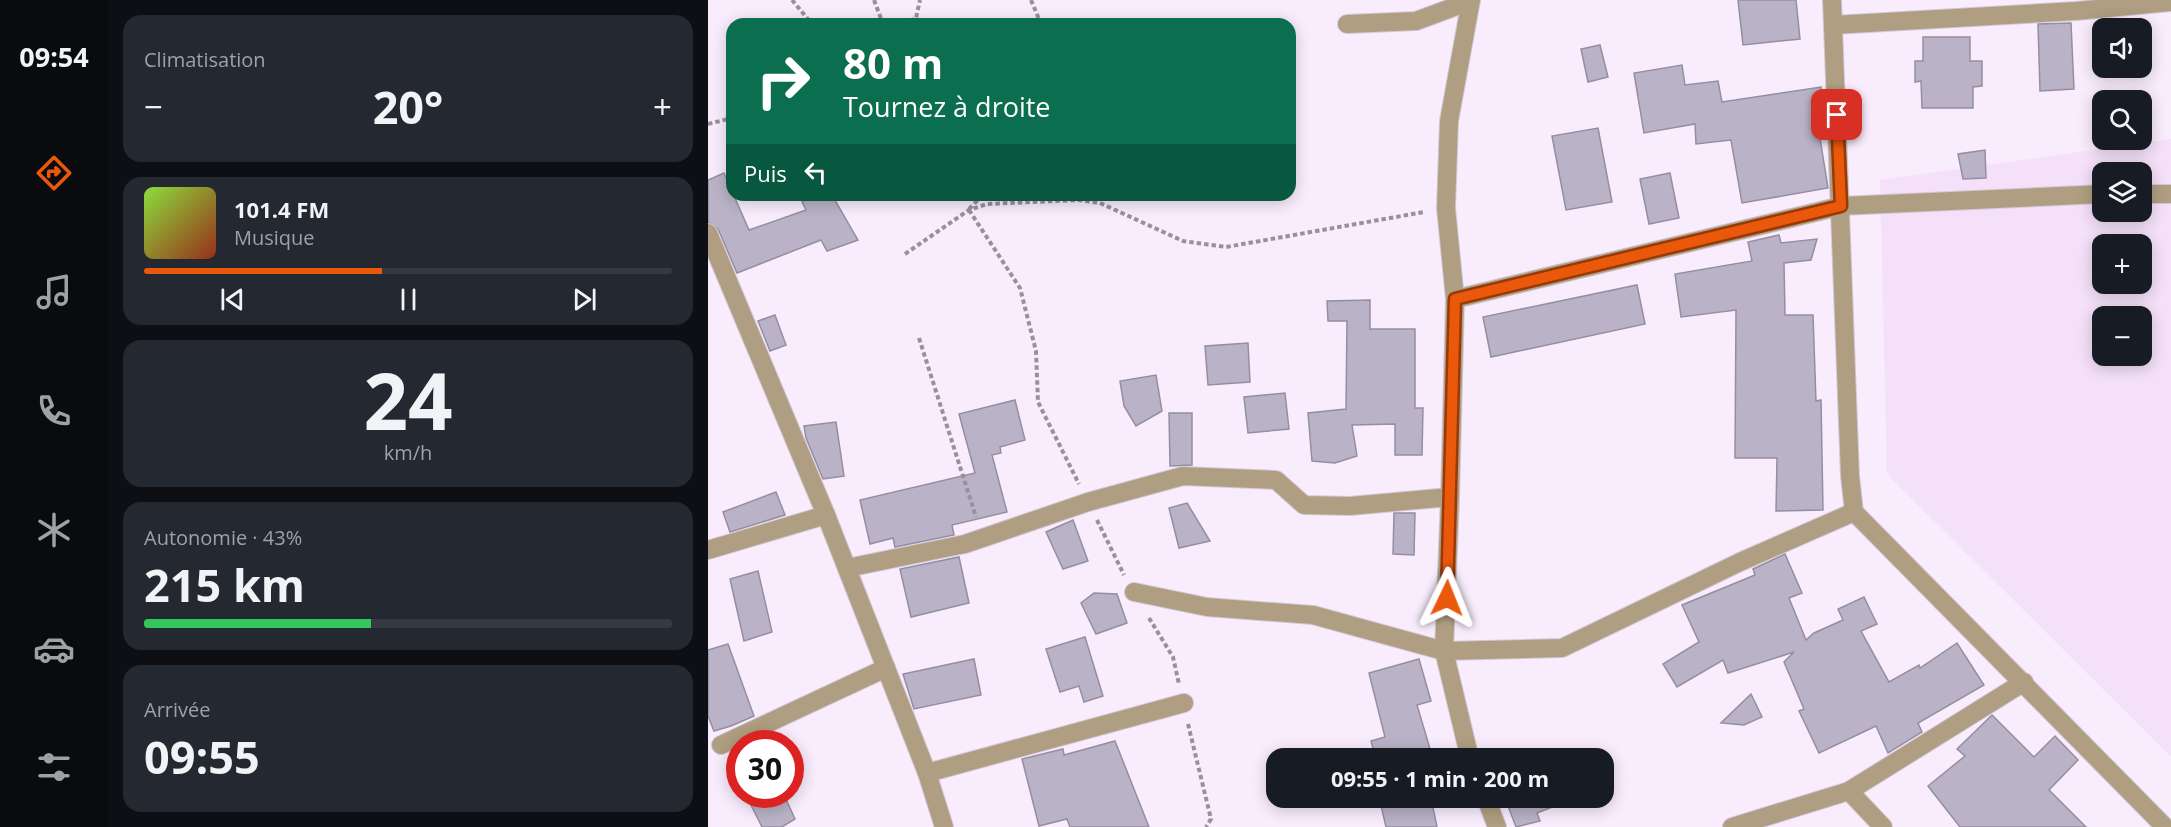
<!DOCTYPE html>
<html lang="fr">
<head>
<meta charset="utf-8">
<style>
  :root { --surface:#171b24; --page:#242831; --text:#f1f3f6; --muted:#9ea1a6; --line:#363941; --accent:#ea580c }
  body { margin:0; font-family:"Open Sans",sans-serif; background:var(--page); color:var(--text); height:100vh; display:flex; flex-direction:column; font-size:22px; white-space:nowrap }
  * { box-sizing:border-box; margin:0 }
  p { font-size:20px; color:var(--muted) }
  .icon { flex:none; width:33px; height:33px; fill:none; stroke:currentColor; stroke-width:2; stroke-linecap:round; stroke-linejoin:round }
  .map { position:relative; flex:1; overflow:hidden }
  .sheet { display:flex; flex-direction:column; gap:15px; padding:15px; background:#0d0f14; width:600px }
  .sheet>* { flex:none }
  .banner { position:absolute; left:18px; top:18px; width:570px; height:183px; border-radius:18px; box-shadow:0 3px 15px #0003; background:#0b6e4f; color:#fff; overflow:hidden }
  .buttons { position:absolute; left:1384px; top:18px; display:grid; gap:12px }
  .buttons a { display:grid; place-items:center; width:60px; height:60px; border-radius:12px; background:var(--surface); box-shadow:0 3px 15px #0003; font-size:30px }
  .speed { position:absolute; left:18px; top:730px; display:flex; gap:12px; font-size:30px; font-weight:700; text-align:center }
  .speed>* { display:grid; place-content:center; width:78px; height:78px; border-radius:50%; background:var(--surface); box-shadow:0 3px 15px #0003; line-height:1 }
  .speed .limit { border:9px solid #d22; background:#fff; color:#111 }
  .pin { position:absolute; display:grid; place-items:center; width:51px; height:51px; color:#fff; margin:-26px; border-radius:12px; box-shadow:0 3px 9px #0006 }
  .me { position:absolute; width:66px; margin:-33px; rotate:2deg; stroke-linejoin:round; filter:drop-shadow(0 0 4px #0008) }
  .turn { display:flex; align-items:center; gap:21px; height:126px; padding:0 18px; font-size:27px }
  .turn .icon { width:78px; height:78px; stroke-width:2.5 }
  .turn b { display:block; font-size:42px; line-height:51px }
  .then { display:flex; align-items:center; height:57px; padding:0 18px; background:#0003; gap:12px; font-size:22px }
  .big { font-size:45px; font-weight:700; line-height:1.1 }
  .sheet .card { flex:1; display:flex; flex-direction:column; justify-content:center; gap:9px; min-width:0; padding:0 21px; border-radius:18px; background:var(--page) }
  .sheet .dial { align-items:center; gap:0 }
  .dial b { font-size:78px; line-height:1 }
  .song { display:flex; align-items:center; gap:18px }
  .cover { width:72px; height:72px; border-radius:9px; background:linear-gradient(135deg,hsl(90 70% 55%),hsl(10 70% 35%)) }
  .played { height:6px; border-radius:3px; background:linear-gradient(90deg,var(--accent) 45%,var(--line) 45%) }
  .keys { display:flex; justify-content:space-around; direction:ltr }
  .heat { display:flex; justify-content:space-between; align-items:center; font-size:33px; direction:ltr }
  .charge { height:9px; border-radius:4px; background:linear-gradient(90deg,#34c759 43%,var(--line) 0) }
  .trip { position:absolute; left:558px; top:748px; width:348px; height:60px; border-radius:18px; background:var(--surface); box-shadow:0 3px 15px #0003; font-weight:700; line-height:60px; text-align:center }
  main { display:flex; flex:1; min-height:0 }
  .tabs { display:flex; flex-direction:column; width:108px; justify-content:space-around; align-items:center; background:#090b0e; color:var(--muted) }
  .tabs .icon { width:42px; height:42px }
  .tabs .selected { color:var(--accent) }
  .tabs b { font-size:27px; color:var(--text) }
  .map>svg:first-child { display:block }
  .built { fill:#f4e0f9; fill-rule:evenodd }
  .building { fill:#bab2c7; stroke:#958ea1; stroke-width:1.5 }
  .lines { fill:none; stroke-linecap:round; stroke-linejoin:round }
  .street-casing { stroke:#d2c8d6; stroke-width:20 }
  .path { stroke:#98909b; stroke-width:4; stroke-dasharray:4.5 3; stroke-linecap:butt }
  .street { stroke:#af9e81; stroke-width:18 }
  .route-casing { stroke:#983908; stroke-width:15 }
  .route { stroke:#ea580c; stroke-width:10 }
</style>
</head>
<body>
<main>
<nav class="tabs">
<b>09:54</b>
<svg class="icon selected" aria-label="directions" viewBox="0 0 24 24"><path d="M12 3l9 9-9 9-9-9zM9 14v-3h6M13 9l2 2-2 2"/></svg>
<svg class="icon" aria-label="music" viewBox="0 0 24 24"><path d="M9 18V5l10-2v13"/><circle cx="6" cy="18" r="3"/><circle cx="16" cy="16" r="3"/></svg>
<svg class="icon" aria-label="phone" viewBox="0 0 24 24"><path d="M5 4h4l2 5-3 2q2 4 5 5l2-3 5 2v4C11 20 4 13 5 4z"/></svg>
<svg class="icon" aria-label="climate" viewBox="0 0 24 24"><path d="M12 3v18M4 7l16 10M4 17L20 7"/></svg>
<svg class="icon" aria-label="car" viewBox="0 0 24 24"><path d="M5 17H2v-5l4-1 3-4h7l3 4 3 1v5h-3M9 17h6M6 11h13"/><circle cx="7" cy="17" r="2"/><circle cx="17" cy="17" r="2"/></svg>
<svg class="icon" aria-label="filters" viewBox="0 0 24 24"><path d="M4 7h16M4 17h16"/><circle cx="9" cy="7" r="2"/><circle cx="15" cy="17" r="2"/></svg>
</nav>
<section class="sheet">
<div class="card"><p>Climatisation</p>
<div class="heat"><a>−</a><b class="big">20°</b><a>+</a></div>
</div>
<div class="card">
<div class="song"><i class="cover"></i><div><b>101.4 FM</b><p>Musique</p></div></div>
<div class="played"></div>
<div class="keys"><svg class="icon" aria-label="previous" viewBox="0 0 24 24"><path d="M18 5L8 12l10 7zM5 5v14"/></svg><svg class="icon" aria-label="pause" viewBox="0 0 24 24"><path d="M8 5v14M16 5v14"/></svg><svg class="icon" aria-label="next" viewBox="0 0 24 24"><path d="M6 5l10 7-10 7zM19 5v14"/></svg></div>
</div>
<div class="card dial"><b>24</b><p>km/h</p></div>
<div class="card"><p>Autonomie · 43%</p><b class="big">215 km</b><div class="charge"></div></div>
<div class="card"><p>Arrivée</p><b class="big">09:55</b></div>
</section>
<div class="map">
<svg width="1463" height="827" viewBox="0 0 1463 827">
  <rect width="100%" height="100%" fill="#f9edfd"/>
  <path class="built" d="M1463,139v618l-284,-283 -7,-294zM1395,172h39v40h-39zM1395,244h39v40h-39zM1395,316h39v40h-39z"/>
  <g class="building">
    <polygon points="1030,0 1088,0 1092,39 1035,45"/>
    <polygon points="1363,23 1366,89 1332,91 1330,24"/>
    <polygon points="1215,37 1262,37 1262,61 1274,61 1274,86 1265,87 1265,108 1214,108 1213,81 1207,82 1207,61 1215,61"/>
    <polygon points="892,45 900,77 880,82 873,49"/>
    <polygon points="974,65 977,85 1010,81 1014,102 1113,87 1117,125 1110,126 1120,188 1034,203 1023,140 988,144 987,124 936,133 926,73"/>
    <polygon points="890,128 904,202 858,210 844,136"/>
    <polygon points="1277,150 1278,178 1255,179 1250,154"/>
    <polygon points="16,173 41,230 98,210 94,202 104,195 124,195 150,240 119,251 113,240 29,273 10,229 0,222 0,180"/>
    <polygon points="962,173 971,218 941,224 932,179"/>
    <polygon points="1071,235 1073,243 1109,239 1103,260 1076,263 1077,315 1105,315 1108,401 1113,400 1115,510 1068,511 1069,458 1027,458 1028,310 973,317 967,274 1044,261 1040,242"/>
    <polygon points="929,285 937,324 783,357 775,317"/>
    <polygon points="662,300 662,329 707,329 707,408 715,408 714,455 687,455 687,424 644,425 649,456 627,463 604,461 600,413 638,409 639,321 620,321 619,301"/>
    <polygon points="67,315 78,345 62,351 50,321"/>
    <polygon points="540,343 542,382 500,385 497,346"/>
    <polygon points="448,375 454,411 428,426 416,406 412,381"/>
    <polygon points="577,393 581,429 540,433 536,397"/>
    <polygon points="307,400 317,440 292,447 293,453 284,455 299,512 244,525 246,535 187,547 185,538 162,544 152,500 267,473 251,414"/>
    <polygon points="461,413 484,413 484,465 462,466"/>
    <polygon points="128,422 136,476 115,479 98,438 96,426"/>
    <polygon points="68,492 77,515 22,532 15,512"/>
    <polygon points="479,503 502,541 471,548 461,508"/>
    <polygon points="686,513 707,513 706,555 685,554"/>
    <polygon points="365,520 380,561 355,569 338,532"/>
    <polygon points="1077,554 1094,593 1081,598 1098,640 1106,633 1135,620 1130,609 1156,597 1169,624 1153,631 1181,682 1211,665 1212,668 1249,643 1276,685 1210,723 1214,732 1180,753 1168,726 1111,753 1091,711 1096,709 1076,662 1086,652 1020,673 1015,660 969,687 955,664 991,642 974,605 1047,575 1045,569"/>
    <polygon points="251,557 261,603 203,617 192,569"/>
    <polygon points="50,571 64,632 36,641 22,579"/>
    <polygon points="386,593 409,594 419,623 388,634 373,603"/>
    <polygon points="377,637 395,696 376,702 371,686 352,692 338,649"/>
    <polygon points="20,644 46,716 23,726 6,731 0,716 0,650"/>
    <polygon points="266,659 273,695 206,709 195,674"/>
    <polygon points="711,659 723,701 709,705 725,759 668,759 663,741 677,737 661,673"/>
    <polygon points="1043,694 1054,717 1036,725 1013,723"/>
    <polygon points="1284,715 1326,757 1347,736 1370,760 1341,790 1378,827 1252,827 1220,786 1257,756 1249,749"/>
    <polygon points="407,741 441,827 362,827 359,819 331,826 314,759 355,749 356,755"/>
    <polygon points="38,795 76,795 87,819 74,827 54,827"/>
    <polygon points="685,798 723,798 729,827 678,827 672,801"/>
    <polygon points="797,798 865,798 865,799 829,813 832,821 808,827"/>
  </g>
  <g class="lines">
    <g class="street-casing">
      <g id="street">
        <polyline points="763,0 741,121 738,208 747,299 1133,206 1395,194"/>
        <polyline points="1124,0 1142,476 1146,512 1457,827"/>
        <polyline points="639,24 708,21 762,1"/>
        <polyline points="1125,25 1368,11 1463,2"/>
        <polyline points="1434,194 1463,194"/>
        <polyline points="0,233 118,515 219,773 236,827"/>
        <polyline points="747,299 742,497 736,651 762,759"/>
        <polyline points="0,550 118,515"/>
        <polyline points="139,568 257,544 380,502 475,476 568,480 596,505 642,506 742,497"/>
        <polyline points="426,592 499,607 605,615 736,651 854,648 1032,562 1146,512"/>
        <polyline points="13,745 178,668"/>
        <polyline points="219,773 476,703"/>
        <polyline points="1141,791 1175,827"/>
        <polyline points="778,798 789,827"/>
        <polyline points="1024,827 1141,791 1316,682"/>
      </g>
    </g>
    <g class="path">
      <polyline points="84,0 104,24"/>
      <polyline points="166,0 175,24"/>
      <polyline points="323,0 333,24"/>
      <polyline points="195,24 208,18 212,0"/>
      <polyline points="0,124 24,118"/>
      <polyline points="261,209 275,195"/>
      <polyline points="261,210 312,288 328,351 330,402 371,484"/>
      <polyline points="197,254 261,210 279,204 370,200 392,203 475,241 518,247 716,212"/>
      <polyline points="211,338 268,517"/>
      <polyline points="389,520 416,575"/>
      <polyline points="441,618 465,657 471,684"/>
      <polyline points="480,724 503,819 498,827"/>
    </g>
    <use href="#street" class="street"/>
  </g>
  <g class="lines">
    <g class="route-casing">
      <polyline id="route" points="739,598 747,299 1133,206 1129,115"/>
    </g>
    <use href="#route" class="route"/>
  </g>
</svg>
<div class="buttons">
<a><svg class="icon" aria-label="sound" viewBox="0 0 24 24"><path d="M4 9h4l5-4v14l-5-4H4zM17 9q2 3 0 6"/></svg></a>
<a><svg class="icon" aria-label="search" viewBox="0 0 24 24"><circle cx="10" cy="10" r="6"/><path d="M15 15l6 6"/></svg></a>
<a><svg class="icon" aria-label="layers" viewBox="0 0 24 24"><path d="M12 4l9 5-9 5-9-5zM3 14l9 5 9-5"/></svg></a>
<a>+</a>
<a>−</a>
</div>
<div class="speed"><div class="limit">30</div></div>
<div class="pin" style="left:1129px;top:115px;background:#d93025"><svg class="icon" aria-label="arrive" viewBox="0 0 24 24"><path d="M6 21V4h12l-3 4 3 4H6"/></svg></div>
<svg class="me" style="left:739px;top:598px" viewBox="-20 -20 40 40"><path d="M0-17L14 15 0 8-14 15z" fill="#ea580c" stroke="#fff" stroke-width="4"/></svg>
<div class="trip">09:55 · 1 min · 200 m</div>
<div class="banner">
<div class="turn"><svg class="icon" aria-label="right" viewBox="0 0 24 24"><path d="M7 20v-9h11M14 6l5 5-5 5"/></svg><div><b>80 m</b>Tournez à droite</div></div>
<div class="then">Puis<svg class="icon" aria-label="left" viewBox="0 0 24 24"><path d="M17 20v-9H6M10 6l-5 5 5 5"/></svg></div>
</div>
</div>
</main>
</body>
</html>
